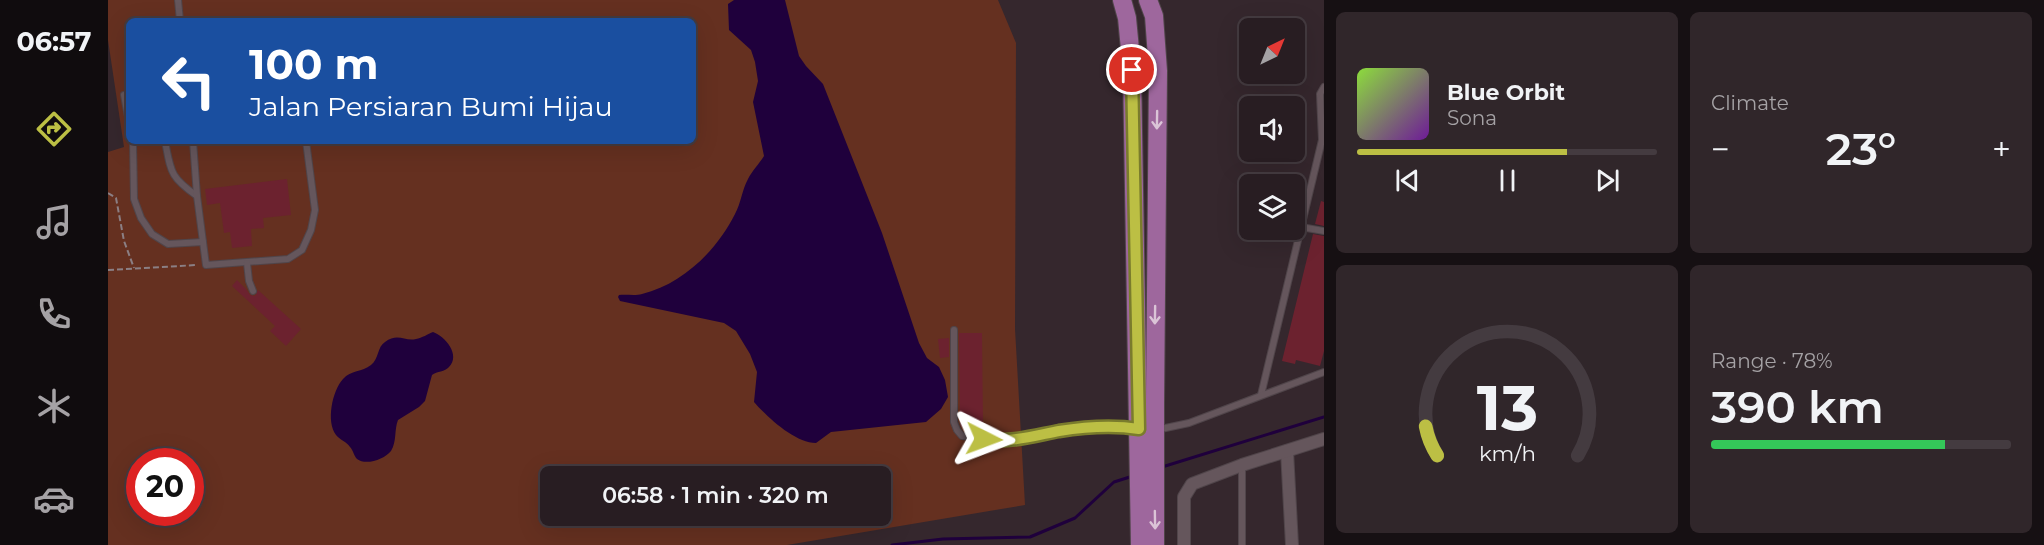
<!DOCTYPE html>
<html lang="en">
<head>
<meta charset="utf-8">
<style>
  :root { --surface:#281d22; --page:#30262a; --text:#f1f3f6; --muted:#a5a2a5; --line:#443b40; --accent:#bcbf44 }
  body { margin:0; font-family:Montserrat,sans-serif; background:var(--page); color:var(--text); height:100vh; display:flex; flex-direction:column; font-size:22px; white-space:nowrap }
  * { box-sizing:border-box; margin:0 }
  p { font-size:20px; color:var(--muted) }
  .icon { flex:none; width:33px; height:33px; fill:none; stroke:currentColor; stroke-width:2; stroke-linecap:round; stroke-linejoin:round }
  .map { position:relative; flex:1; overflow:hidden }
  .side { display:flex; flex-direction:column; gap:12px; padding:12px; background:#161013; width:720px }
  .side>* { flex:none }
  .banner { position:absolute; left:18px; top:18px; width:570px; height:126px; border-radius:9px; box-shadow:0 6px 24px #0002,0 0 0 2px var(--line); background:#1a4fa0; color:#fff; overflow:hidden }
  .needle { width:39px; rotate:43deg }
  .controls { position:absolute; left:1131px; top:18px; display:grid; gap:12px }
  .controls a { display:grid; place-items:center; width:66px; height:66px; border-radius:9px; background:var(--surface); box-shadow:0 6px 24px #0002,0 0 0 2px var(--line); font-size:30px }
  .speed { position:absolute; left:18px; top:448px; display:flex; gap:12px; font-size:30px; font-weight:700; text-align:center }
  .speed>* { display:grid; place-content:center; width:78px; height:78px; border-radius:50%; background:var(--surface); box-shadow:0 6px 24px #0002,0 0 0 2px var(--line); line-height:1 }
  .speed .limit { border:9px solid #d22; background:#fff; color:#111 }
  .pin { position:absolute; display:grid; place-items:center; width:51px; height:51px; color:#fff; margin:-26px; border:3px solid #fff; border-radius:50%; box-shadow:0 2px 6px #0007 }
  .me { position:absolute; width:66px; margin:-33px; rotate:93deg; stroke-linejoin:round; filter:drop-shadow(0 0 4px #0008) }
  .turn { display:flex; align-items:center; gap:21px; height:126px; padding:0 24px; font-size:27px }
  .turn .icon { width:78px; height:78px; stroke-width:2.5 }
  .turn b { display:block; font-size:42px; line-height:51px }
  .big { font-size:45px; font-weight:600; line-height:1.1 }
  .side .widget { flex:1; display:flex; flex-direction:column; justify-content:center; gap:9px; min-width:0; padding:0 21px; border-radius:9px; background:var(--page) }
  .side .dial { align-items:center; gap:0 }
  .dial svg { height:156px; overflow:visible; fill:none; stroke:var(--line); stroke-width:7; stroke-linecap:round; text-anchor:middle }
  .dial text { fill:var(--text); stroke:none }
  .song { display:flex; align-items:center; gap:18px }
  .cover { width:72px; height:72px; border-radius:9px; background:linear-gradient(135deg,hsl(90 70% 55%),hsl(280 70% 35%)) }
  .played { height:6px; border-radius:3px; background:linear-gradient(90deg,var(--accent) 70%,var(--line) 70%) }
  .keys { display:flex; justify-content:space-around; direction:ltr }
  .heat { display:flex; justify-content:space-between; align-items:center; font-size:33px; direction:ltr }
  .charge { height:9px; border-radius:4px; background:linear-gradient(90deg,#34c759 78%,var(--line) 0) }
  .side .tiles { flex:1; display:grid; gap:12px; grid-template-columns:repeat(2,1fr) }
  .trip { position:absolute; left:432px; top:466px; width:351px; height:60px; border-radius:9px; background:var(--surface); box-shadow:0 6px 24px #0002,0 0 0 2px var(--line); font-weight:600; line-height:60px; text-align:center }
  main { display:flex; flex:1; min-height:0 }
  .tabs { display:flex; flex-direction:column; width:108px; justify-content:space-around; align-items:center; background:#100c0e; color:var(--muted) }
  .tabs .icon { width:42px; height:42px }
  .tabs .on { color:var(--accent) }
  .tabs b { font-size:27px; color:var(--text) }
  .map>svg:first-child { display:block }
  .green { fill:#653020; fill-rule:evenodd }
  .water { fill:#1f003c }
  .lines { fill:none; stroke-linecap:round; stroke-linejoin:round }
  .stream { stroke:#1f003c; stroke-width:3 }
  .building { fill:#6c222f }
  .service-casing { stroke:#50454a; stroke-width:8 }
  .minor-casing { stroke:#50454a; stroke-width:14 }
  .primary-casing { stroke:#50454a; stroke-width:20 }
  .path { stroke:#8b7f84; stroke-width:2; stroke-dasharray:6 3; stroke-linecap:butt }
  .service { stroke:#65565c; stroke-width:6 }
  .minor { stroke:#65565c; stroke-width:12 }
  .primary { stroke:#9e679d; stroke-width:18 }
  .oneway { stroke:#dbc4d7 }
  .route-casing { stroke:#7a7c2c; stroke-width:15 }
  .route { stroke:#bcbf44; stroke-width:10 }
</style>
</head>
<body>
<main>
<nav class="tabs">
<b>06:57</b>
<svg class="icon on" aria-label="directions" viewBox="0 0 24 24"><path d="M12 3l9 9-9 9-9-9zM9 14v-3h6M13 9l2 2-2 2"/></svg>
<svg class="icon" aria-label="music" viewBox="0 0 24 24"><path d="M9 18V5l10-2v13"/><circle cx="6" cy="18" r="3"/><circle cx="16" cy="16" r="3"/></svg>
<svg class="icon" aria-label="phone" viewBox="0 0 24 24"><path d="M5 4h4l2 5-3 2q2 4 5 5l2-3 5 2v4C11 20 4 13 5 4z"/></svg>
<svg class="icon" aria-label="climate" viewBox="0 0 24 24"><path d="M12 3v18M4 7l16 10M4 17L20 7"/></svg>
<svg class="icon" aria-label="car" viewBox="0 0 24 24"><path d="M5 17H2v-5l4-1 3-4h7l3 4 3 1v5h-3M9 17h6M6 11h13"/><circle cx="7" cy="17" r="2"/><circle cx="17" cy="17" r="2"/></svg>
</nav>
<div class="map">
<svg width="1216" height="545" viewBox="0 0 1216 545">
  <rect width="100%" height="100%" fill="#35272d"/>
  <path class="green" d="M0,0h890l18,43 -1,286 10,176 -238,40h-679v-393l16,-5 -16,-107zM21,21h564v120h-564zM32,462h50v51h-50zM442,477h330v39h-330z"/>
  <g class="water">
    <path d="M626,0h51l14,56 7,10 17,18 59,149 37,110 8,15 12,9 6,13 3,17 -7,12 -15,13 -95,10 -15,11c-21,0 -48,-25 -62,-41l3,-30 -7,-18 -14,-23 -12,-8 -104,-22 -2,-4 1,-2c7,-1 16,1 23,-1 41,-10 75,-44 93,-80 6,-11 7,-24 13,-35 4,-8 11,-15 16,-23l-11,-54 5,-21 -3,-19 -4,-12 -22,-20 -1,-26z"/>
    <path d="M325,332c12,4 28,23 16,35 -4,5 -12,4 -17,8l-7,26 -6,6 -21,13c-4,10 -1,21 -7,31 -6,8 -25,15 -34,8 -3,-3 -4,-9 -7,-12 -3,-5 -10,-7 -14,-12 -10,-13 -4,-44 7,-56 8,-9 19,-7 28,-14 8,-6 6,-18 14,-23 13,-10 20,0 31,-3 6,-1 12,-5 17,-7z"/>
  </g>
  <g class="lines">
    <g class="stream">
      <polyline points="1054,467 1216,417"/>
      <polyline points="784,545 835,539 922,537 967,518 1006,482 1025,476"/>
    </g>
  </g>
  <g class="building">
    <polygon points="179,179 183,215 155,218 156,228 143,229 144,246 124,248 122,232 116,233 112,203 99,205 97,189"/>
    <polygon points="1213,201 1216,202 1216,226 1207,224"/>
    <polygon points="1205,234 1216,236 1216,351 1212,366 1188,360 1187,364 1174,361"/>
    <polygon points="129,280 138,289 142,295 147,296 150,290 193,329 178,346 162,331 167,326 124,286"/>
    <polygon points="851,333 874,333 875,427 853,427 852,422"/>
    <polygon points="841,338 841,357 832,358 830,339"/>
  </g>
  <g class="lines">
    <g class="service-casing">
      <g id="service">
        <polyline points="70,0 72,21"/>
        <polyline points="16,95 21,122"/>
        <polyline points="25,141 26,199 33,218 44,234 60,244 95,242"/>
        <path d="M57,141c6,31 5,36 32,55"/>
        <polyline points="85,141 89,196 98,265 180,259 194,250 203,230 207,210 198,141"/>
        <polyline points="1193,227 1216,231"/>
        <polyline points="139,263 141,281 145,291"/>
        <polyline points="846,330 846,422 849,430 854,436 901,441 954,430 1015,427 1029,429"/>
        <polyline points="1153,395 1214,140 1212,94 1216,87"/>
        <polyline points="1048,430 1081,423 1216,372"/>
        <polyline points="1134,465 1134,545"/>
      </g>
    </g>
    <g class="minor-casing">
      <g id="minor">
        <polyline points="1179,451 1184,545"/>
        <polyline points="1076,545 1076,497 1084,484 1134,465 1216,439"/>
      </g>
    </g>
    <g class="primary-casing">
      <g id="primary">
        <polyline points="1014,0 1019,18 1024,70 1032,545"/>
        <polyline points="1040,0 1046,16 1050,71 1047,405 1047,545"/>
      </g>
    </g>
    <g class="path">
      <polyline points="19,76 21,76"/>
      <polyline points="0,193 8,198 16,241 26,268"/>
      <polyline points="0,270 89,265"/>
    </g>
    <use href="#service" class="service"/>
    <use href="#minor" class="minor"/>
    <use href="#primary" class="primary"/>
  </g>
  <defs><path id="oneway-shaft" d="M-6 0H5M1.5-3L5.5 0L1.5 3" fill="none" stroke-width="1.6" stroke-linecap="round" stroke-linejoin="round" transform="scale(1.5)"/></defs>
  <g class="oneway">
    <use href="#oneway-shaft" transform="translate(1049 120) rotate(91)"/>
    <use href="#oneway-shaft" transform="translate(1047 315) rotate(91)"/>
    <use href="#oneway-shaft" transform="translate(1047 520) rotate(89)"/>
  </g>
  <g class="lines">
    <g class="route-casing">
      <path id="route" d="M876,439c26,4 49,-3 75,-8 25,-4 55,-6 80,-2l-7,-359"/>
    </g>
    <use href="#route" class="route"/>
  </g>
</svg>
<div class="controls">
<a><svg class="needle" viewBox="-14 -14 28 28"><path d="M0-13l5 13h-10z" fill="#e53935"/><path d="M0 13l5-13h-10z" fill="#a5a2a5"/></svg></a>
<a><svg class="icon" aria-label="sound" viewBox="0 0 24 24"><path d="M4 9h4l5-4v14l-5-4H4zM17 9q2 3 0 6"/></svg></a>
<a><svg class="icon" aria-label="layers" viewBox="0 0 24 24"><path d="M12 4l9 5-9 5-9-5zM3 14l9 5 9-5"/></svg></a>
</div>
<div class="speed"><div class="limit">20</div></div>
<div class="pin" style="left:1024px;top:70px;background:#d93025"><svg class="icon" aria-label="arrive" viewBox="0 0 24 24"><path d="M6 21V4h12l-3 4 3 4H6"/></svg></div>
<svg class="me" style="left:876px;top:439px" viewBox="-20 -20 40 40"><path d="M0-17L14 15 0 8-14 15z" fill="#bcbf44" stroke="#fff" stroke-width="4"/></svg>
<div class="trip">06:58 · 1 min · 320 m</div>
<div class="banner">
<div class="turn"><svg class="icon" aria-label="left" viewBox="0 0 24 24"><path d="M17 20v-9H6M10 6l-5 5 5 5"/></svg><div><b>100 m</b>Jalan Persiaran Bumi Hijau</div></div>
</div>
</div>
<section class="side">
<div class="tiles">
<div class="widget">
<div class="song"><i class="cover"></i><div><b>Blue Orbit</b><p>Sona</p></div></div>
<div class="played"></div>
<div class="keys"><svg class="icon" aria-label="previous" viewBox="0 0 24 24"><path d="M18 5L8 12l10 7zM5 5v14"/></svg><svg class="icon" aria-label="pause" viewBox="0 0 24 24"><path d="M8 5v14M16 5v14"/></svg><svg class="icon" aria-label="next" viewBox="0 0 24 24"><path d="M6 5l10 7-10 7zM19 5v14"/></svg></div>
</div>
<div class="widget"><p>Climate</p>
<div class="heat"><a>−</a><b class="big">23°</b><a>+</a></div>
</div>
<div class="widget dial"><svg viewBox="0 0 100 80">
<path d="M14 69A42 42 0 1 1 86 69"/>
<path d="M14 69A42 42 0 0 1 8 54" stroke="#bcbf44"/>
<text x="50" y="56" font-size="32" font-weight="700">13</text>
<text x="50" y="72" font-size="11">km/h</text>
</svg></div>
<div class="widget"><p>Range · 78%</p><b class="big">390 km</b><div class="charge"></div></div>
</div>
</section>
</main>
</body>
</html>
